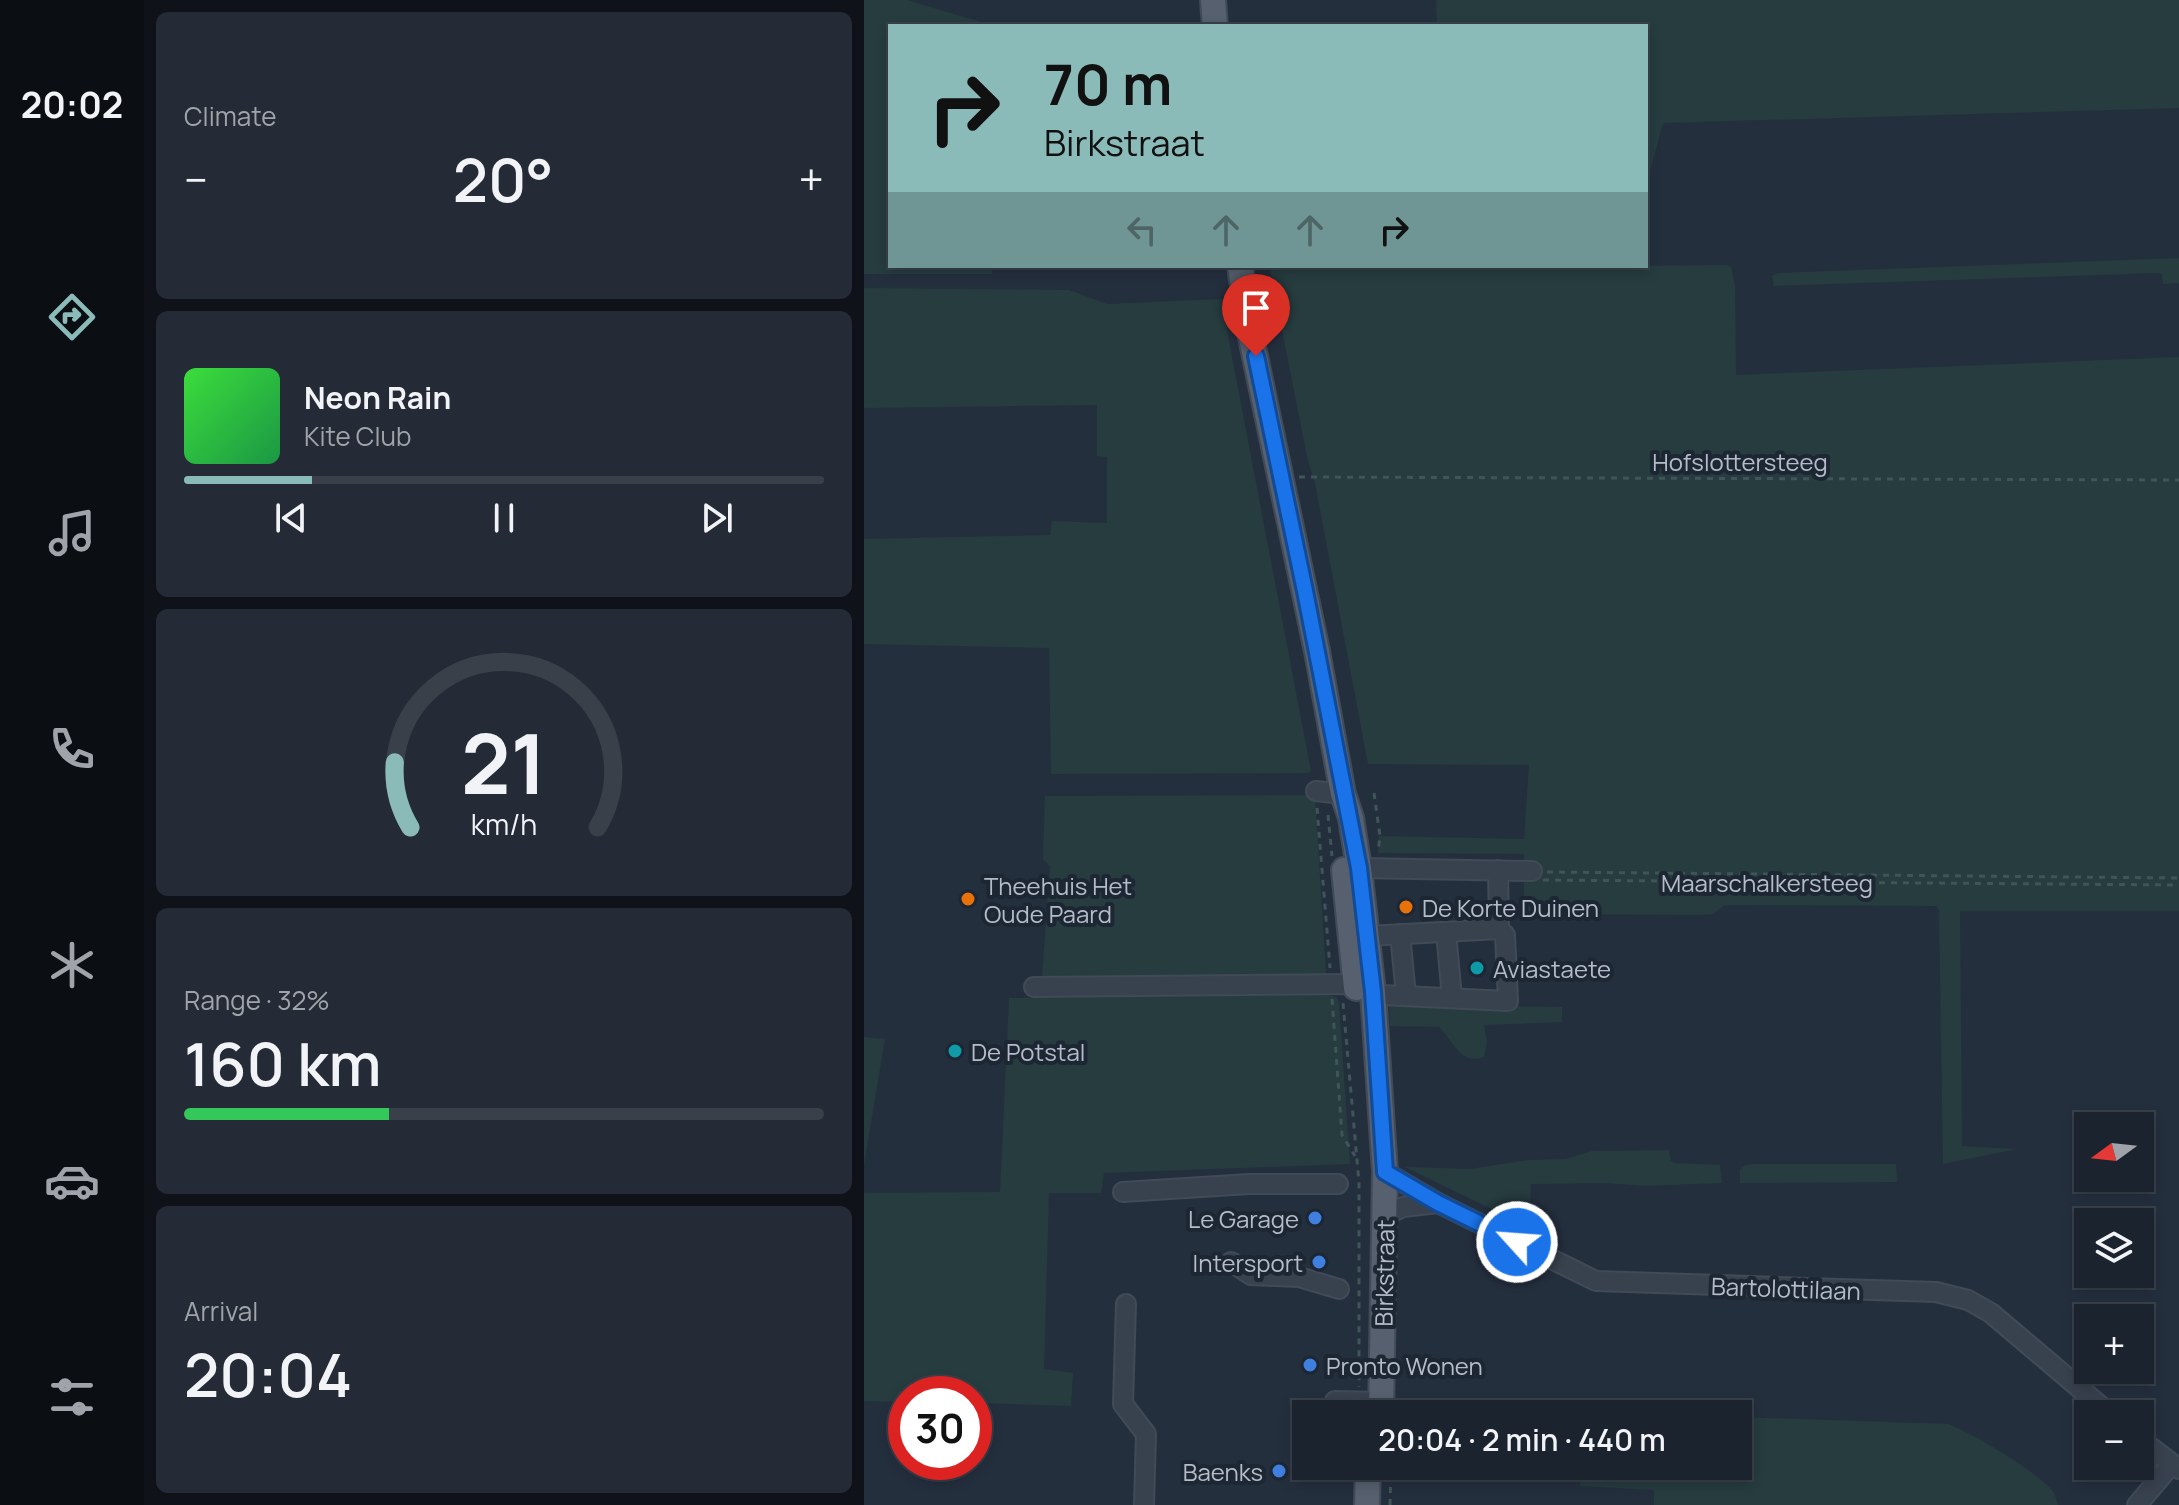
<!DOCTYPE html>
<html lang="en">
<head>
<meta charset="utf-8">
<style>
  :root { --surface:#1b232e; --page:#242b36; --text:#f1f3f6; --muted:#a0a4aa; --line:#39404a; --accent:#8bbbb9 }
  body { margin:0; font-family:Manrope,sans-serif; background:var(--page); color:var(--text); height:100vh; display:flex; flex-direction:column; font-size:30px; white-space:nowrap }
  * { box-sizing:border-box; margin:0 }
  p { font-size:26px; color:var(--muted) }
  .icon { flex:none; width:44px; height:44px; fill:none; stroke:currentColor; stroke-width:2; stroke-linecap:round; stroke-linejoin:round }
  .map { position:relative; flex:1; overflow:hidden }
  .sheet { display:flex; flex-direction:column; gap:12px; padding:12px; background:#0f1319; width:720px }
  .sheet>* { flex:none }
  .hud { position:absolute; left:24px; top:24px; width:760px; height:244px; border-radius:0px; box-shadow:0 4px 12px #0003,0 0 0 2px var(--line); background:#8bbbb9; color:#111; overflow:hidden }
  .needle { width:52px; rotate:255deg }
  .controls { position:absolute; left:1210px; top:1112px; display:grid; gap:16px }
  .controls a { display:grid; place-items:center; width:80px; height:80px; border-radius:0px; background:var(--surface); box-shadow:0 4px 12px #0003,0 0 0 2px var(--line); font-size:40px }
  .speed { position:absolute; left:24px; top:1376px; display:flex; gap:16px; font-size:40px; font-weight:700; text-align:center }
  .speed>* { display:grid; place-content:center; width:104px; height:104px; border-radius:50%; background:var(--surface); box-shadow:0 4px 12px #0003,0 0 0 2px var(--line); line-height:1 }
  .speed .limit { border:12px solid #d22; background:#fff; color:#111 }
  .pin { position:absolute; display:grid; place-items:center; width:68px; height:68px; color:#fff; margin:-82px -34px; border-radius:50% 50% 50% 0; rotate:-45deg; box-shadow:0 0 8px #0007 }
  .pin .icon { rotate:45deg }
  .me { position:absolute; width:88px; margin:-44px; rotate:296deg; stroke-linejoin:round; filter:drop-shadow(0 0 6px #0008) }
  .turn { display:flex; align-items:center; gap:28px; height:168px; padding:0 24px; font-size:36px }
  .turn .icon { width:104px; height:104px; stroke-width:2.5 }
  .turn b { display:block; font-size:56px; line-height:68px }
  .lanes { display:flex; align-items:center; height:76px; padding:0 24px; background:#0003; justify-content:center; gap:40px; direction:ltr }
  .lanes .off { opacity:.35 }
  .big { font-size:60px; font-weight:600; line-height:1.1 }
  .sheet .card { flex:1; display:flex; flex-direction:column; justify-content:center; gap:12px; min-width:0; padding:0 28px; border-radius:12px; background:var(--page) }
  .sheet .dial { align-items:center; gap:0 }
  .dial svg { height:208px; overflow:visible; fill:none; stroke:var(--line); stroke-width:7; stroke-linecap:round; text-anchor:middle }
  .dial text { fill:var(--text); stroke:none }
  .song { display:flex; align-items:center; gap:24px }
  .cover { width:96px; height:96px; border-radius:12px; background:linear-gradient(135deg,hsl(120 70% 55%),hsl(140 70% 35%)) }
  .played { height:8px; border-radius:4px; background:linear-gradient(90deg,var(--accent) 20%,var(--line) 20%) }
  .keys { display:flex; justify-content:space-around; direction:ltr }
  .heat { display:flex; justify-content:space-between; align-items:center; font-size:44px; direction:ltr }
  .charge { height:12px; border-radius:6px; background:linear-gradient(90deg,#34c759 32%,var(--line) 0) }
  .trip { position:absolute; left:428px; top:1400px; width:460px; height:80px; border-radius:0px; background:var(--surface); box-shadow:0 4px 12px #0003,0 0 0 2px var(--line); font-weight:600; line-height:80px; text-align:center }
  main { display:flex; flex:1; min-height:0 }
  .menu { display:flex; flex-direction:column; width:144px; justify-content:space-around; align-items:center; background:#0b0e12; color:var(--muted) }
  .menu .icon { width:56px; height:56px }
  .menu .active { color:var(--accent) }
  .menu b { font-size:36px; color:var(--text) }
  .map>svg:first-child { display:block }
  .green { fill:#263c3f }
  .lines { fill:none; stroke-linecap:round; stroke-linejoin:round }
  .minor-casing { stroke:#414a57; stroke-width:22 }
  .major-casing { stroke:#414a57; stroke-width:28 }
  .path { stroke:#3f5557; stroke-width:3; stroke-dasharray:6 6; stroke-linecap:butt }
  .minor { stroke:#38414e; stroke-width:18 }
  .major { stroke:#56606e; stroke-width:24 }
  .route-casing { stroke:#114b97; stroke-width:20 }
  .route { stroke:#1a73e8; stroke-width:14 }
  .food-dot { fill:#e8710a; stroke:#1d2633; stroke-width:3 }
  .culture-dot { fill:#0f9aa8; stroke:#1d2633; stroke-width:3 }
  .shop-dot { fill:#3f7fe0; stroke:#1d2633; stroke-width:3 }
  .labels { text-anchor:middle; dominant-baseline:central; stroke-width:8; stroke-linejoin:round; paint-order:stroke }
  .street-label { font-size:24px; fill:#b4bcc9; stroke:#1d2633 }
  .poi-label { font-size:24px; fill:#b4bcc9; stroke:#1d2633; text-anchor:start }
</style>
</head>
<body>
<main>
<nav class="menu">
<b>20:02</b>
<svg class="icon active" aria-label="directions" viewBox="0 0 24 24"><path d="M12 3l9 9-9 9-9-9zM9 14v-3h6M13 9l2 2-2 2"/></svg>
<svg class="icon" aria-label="music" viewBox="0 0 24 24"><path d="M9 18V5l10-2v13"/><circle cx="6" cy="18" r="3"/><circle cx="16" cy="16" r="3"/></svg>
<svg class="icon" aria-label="phone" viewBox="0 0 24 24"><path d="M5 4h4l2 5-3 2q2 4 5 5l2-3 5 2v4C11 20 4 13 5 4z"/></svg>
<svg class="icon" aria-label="climate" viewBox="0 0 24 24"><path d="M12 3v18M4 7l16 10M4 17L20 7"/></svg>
<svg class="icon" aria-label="car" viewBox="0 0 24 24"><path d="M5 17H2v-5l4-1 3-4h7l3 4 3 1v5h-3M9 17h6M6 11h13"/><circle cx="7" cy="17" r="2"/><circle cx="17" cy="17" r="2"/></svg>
<svg class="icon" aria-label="filters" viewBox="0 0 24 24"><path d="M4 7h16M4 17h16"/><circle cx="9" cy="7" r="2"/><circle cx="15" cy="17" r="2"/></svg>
</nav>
<section class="sheet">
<div class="card"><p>Climate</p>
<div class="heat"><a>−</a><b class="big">20°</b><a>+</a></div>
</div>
<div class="card">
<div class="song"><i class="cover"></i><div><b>Neon Rain</b><p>Kite Club</p></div></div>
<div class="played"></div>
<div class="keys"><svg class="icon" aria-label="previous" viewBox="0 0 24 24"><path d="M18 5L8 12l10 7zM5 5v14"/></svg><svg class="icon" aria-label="pause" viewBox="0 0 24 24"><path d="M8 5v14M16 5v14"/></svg><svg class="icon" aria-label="next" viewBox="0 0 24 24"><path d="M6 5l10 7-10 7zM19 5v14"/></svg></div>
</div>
<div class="card dial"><svg viewBox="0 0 100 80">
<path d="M14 69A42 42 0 1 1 86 69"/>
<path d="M14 69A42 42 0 0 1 8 44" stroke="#8bbbb9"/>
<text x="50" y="56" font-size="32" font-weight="700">21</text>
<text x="50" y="72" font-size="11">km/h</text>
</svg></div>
<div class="card"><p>Range · 32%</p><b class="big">160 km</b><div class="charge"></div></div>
<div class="card"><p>Arrival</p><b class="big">20:04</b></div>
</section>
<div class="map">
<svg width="1315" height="1505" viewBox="0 0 1315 1505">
  <rect width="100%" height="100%" fill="#242f3e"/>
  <g class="green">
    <polygon points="0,0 43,0 130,26 26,26 26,266 128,266 128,274 0,274"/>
    <polygon points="572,0 1315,0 1315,108 799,123 782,186 782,26 573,26"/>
    <polygon points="1315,258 1315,283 1299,284 1298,274 1293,273 910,286 908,276 914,273"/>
    <polygon points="863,265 867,267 871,286 872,375 1315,357 1315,911 1096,911 1098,1146 1153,1149 1079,1164 1075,910 1072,906 867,905 859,906 849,914 834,915 660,914 660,854 514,853 515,836 660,839 665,765 504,764 451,483 444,461 406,270"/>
    <polygon points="0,288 205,290 243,304 357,299 447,771 443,773 187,774 185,648 0,644 0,539 186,535 188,521 243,523 243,457 233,456 233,405 0,408"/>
    <polygon points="451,795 462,974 178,977 186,866 179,859 181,796"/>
    <polygon points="461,995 473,997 475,1003 486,1164 240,1173 237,1193 185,1193 180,1369 209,1373 207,1406 110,1403 110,1394 42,1394 42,1402 0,1401 0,1193 136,1192 145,998"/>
    <path d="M525,1004l173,3v15l-78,3 3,17 -3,15c-24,9 -31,-17 -45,-30l-49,-1z"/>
    <polygon points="0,1037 21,1039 0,1165"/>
    <polygon points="805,1150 807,1161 810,1163 856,1165 858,1183 782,1186 741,1183 667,1184 666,1206 656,1223 541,1167 606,1169 664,1160 702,1159 728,1151"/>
    <polygon points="891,1164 1032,1164 1033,1182 876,1183 876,1170 881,1165"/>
    <path d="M874,1417l210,7c21,7 95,51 106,69 2,4 2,8 4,12h-404v-15l-74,-4 1,-20h157z"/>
  </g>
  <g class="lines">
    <g class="minor-casing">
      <g id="minor">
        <polyline points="452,791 479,794"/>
        <polyline points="495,868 668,871"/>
        <polyline points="495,931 503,936 635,929 634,870"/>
        <polyline points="582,932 588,998"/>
        <polyline points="536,934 542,995"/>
        <polyline points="170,987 492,984 518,995 644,1001 641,935 635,929"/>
        <polyline points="521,1172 574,1203 732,1281 1072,1292 1104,1300 1127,1313 1246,1414"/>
        <polyline points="259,1192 385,1184 474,1184"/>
        <polyline points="521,1216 539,1207 574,1203"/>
        <polyline points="367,1262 387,1275 435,1277 475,1289"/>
        <polyline points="262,1304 259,1404 282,1434 280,1505"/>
        <polyline points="471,1401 517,1402"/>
        <polyline points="1276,1439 1315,1469"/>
        <polyline points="1273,1505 1307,1465"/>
      </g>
    </g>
    <g class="major-casing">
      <g id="major">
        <polyline points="349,0 351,26"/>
        <polyline points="376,266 385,328 453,651 479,794 487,818 495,868 509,992 521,1172 517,1414"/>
        <polyline points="480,870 492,988"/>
        <polyline points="503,1505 504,1466"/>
      </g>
    </g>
    <g class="path">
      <polyline points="435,477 1315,480"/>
      <polyline points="510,793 516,836 514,852"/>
      <polyline points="453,808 466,968"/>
      <polyline points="464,815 468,856"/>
      <polyline points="683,872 1315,878"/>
      <polyline points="679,880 1315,885"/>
      <polyline points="468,999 478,1135 491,1156"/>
      <polyline points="479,1003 495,1183 495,1387"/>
      <polyline points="469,1474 485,1475"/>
      <polyline points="526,1505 527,1466"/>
    </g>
    <use href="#minor" class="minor"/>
    <use href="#major" class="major"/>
  </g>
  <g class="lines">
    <g class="route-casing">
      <polyline id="route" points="392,356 441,591 495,868 509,992 521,1172 574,1203 653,1242"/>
    </g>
    <use href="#route" class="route"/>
  </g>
  <g class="food-dot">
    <circle cx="104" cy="899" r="8"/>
    <circle cx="542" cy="907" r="8"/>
  </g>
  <g class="culture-dot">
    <circle cx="613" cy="968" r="8"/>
    <circle cx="91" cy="1051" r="8"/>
  </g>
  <g class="shop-dot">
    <circle cx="451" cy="1218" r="8"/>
    <circle cx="455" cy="1262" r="8"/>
    <circle cx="446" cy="1365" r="8"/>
    <circle cx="415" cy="1471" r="8"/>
  </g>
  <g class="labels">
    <g class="street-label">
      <text x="876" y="461">Hofslottersteeg</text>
      <text x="903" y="882">Maarschalkersteeg</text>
      <text transform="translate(520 1273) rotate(-89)">Birkstraat</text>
      <text transform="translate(922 1288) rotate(2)">Bartolottilaan</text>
    </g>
    <g class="poi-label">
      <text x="120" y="885">Theehuis Het<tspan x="120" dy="28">Oude Paard</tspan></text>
      <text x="558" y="907">De Korte Duinen</text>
      <text x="629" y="968">Aviastaete</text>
      <text x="107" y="1051">De Potstal</text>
      <text x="435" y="1218" text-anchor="end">Le Garage</text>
      <text x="439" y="1262" text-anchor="end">Intersport</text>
      <text x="462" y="1365">Pronto Wonen</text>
      <text x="399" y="1471" text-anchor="end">Baenks</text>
    </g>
  </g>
</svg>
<div class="controls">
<a><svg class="needle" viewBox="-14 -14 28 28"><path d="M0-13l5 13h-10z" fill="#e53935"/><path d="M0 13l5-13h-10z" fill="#a0a4aa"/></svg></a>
<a><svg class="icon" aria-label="layers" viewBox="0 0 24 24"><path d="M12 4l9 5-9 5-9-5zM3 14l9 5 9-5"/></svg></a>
<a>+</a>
<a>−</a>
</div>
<div class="speed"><div class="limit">30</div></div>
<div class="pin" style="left:392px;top:356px;background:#d93025"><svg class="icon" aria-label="arrive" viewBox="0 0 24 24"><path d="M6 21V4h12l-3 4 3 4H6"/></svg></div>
<svg class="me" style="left:653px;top:1242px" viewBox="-20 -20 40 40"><circle r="17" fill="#1a73e8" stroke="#fff" stroke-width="3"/><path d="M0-11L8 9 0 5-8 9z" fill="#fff"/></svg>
<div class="trip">20:04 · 2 min · 440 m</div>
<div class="hud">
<div class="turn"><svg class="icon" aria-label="right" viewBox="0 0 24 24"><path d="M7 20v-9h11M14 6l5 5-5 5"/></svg><div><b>70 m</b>Birkstraat</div></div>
<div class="lanes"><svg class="icon off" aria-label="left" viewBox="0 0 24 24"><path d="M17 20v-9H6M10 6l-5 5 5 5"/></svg><svg class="icon off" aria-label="ahead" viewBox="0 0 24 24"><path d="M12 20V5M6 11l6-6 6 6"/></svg><svg class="icon off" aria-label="ahead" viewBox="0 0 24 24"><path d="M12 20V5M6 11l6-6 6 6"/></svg><svg class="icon" aria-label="right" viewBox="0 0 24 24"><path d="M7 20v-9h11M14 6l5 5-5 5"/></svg></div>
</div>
</div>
</main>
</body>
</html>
